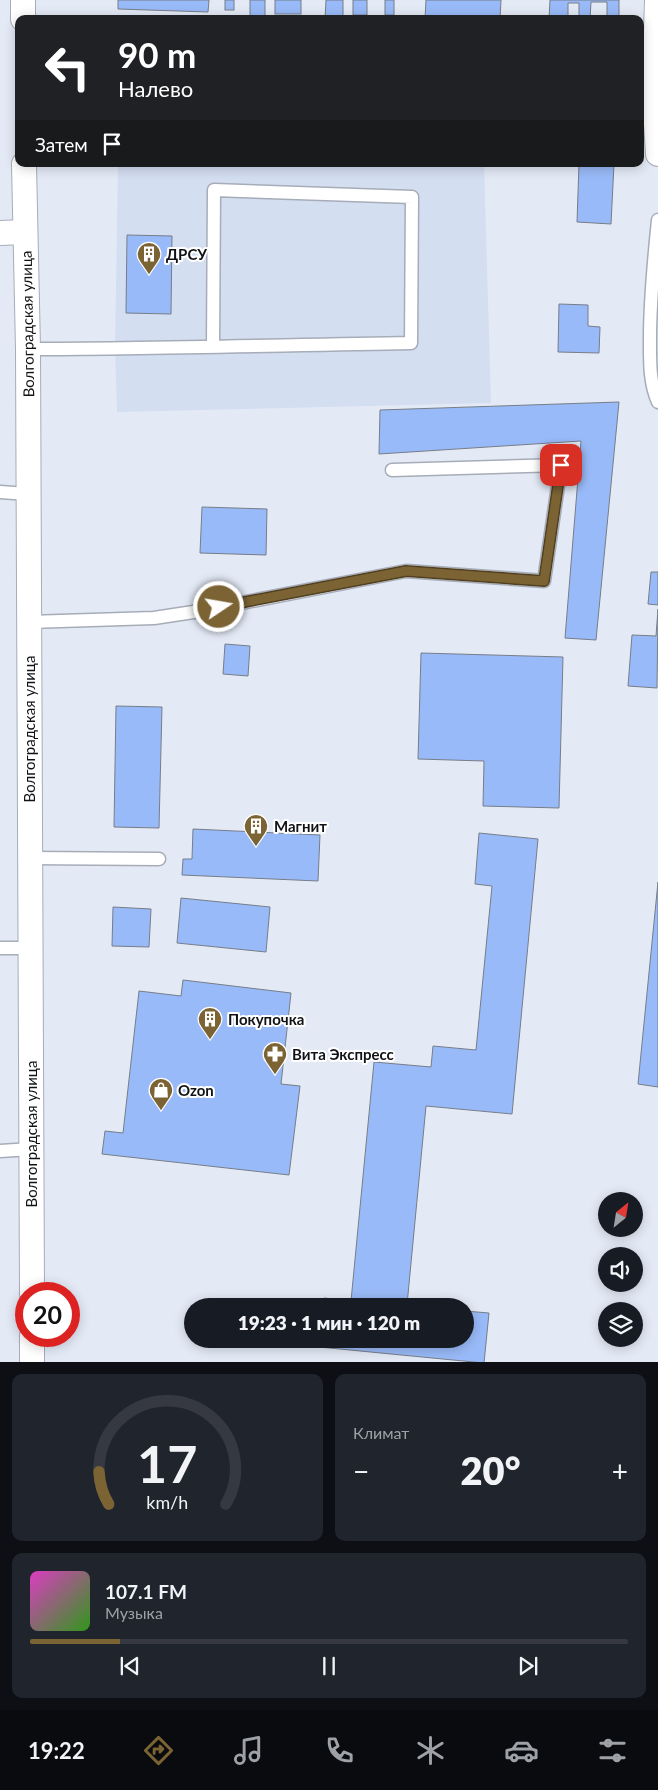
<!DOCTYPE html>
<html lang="ru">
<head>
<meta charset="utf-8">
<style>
  :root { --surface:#171b24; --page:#20242c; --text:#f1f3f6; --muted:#9ea1a6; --line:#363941; --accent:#7b6333 }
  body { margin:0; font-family:Lato,sans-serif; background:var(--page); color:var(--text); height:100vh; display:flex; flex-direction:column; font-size:19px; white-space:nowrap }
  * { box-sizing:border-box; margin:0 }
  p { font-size:16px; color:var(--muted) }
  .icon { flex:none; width:28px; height:28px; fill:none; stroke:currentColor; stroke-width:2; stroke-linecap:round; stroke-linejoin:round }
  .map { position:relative; height:1362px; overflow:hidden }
  .side { display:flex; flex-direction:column; gap:12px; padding:12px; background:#0d0f14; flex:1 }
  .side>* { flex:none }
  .guide { position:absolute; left:15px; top:15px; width:629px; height:152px; border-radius:10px; box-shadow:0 2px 12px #0003; background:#202124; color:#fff; overflow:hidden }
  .needle { width:32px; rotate:30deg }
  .tools { position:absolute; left:598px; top:1192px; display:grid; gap:10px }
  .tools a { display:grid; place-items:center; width:45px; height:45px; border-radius:50%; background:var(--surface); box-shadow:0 2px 12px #0003; font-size:25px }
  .speed { position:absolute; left:15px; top:1282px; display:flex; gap:10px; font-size:25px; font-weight:700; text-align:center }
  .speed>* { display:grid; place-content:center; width:65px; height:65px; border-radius:50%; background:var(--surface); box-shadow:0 2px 12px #0003; line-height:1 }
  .speed .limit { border:8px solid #d22; background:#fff; color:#111 }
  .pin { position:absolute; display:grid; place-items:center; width:42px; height:42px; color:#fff; margin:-21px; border-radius:10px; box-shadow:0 2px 8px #0006 }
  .me { position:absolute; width:55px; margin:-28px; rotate:78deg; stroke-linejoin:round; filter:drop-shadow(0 0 4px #0008) }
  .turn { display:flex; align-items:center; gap:18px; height:105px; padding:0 20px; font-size:22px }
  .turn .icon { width:65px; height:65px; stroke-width:2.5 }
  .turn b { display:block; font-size:35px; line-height:42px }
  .then { display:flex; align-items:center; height:48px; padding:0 20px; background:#0003; gap:10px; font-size:19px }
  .big { font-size:38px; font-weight:800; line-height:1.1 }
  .side .widget { flex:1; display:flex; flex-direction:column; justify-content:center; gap:8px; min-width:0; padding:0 18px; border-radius:10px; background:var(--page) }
  .side .dial { align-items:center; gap:0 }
  .dial svg { height:130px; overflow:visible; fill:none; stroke:var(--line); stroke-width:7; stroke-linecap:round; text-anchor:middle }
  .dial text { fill:var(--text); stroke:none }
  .song { display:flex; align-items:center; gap:15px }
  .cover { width:60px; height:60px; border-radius:8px; background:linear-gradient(135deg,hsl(310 70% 55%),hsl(110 70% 35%)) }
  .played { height:5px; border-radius:2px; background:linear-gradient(90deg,var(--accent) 15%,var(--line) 15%) }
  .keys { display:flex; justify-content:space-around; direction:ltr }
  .heat { display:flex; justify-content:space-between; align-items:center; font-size:28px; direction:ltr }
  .side .tiles { flex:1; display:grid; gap:12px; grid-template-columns:1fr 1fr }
  .widget:last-child { grid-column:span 2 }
  .trip { position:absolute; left:184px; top:1298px; width:290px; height:50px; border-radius:25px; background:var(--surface); box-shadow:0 2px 12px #0003; font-weight:800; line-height:50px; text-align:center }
  .tabs { display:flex; height:80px; justify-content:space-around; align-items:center; background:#090b0e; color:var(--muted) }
  .tabs .icon { width:35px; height:35px }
  .tabs .active { color:var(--accent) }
  .tabs b { font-size:22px; color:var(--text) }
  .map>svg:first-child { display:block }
  .built { fill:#d4def1 }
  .building { fill:#99baf8; stroke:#767d88 }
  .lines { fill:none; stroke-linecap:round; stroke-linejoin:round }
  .service-casing { stroke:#a6acb8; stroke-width:15 }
  .minor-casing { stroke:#a6acb8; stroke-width:26 }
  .service { stroke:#fff; stroke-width:12 }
  .minor { stroke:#fff; stroke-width:24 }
  .route-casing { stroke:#504021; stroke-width:12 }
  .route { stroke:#7b6333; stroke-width:9 }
  .labels { text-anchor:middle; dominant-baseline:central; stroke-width:4; stroke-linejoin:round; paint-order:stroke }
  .poi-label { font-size:15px; font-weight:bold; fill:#101216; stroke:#fff; text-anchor:start }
  .street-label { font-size:15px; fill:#101216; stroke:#fff }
</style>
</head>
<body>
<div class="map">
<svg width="658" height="1363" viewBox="0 0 658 1363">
  <rect width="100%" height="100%" fill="#e3eaf6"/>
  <polygon class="built" points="118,164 484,164 491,403 117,412 115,349"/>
  <g class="building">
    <polygon points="118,0 209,0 208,12 118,9"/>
    <rect x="225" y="0" width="9" height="10"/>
    <rect x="250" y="0" width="15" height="19"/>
    <rect x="275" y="0" width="26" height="14"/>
    <polygon points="326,0 343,0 343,19 325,19"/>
    <rect x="353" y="0" width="14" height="15"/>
    <rect x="385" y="0" width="9" height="15"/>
    <polygon points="426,0 501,0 500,19 425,19"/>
    <polygon points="550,0 619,0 619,19 607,19 607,2 591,2 590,19 579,19 579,3 568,3 568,19 549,19"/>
    <polygon points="579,164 614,164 611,224 577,222"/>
    <polygon points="127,235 172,236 171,314 126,313"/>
    <polygon points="559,304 588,305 588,326 600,327 599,353 558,352"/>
    <polygon points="619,402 596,640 565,638 581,441 379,454 380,410"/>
    <polygon points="202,507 267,509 266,555 200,553"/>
    <polygon points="651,572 658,572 658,605 648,604"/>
    <polygon points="658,609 657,688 628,686 632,635 656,636"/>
    <polygon points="225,644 250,646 248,676 223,674"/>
    <polygon points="421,653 563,657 559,808 483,806 484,761 418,759"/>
    <polygon points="116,706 162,707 159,828 114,827"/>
    <polygon points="193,829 320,835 318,881 182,875 183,859 192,859"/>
    <polygon points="479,833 538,839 512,1114 426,1106 407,1305 417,1306 323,1306 324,1298 351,1301 374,1062 431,1067 433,1046 476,1050 492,886 475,884"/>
    <polygon points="658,882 658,1087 638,1084"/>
    <polygon points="181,898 270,907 266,952 177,943"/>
    <polygon points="113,907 151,909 149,947 112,946"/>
    <polygon points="183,980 291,993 281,1084 300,1086 289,1175 102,1154 105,1131 123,1133 139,991 181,996"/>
    <polygon points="465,1311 489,1313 484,1363 319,1347 320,1339 465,1339"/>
  </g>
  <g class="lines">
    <g class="service-casing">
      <g id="service">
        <path d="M658,220c-4,39 -8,78 -8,117 0,22 -1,45 8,65"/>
        <path d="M28,349c127,0 255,-4 383,-6l1,-146 -198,-7 -1,157"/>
        <polyline points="0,492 28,494"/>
        <polyline points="29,622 154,618 200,611 406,571 544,581 561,465 392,470"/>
        <polyline points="30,858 159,859"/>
        <polyline points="0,948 30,948"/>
        <polyline points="0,1151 31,1149"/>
      </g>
    </g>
    <g class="minor-casing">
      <g id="minor">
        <polyline points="23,0 23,19"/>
        <polyline points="657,0 654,93 658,154"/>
        <polyline points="24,164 28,349 32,1294"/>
        <polyline points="0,233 25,232"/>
        <polyline points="32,1336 32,1363"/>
      </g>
    </g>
    <use href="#service" class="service"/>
    <use href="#minor" class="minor"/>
  </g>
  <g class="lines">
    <g class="route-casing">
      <polyline id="route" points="219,607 406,571 544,581 561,465"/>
    </g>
    <use href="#route" class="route"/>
  </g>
  <defs>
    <g id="building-pin" transform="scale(1.25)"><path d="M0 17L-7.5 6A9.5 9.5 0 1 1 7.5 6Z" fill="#7b6333" stroke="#fff"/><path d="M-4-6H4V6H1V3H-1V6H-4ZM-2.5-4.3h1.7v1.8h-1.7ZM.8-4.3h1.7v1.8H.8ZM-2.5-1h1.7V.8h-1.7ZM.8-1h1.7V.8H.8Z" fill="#fff"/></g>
    <g id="pharmacy-pin" transform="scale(1.25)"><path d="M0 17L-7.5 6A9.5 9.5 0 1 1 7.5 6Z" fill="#7b6333" stroke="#fff"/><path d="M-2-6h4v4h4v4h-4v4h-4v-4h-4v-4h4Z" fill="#fff"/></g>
    <g id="shop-pin" transform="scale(1.25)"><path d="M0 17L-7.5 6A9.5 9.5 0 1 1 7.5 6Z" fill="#7b6333" stroke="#fff"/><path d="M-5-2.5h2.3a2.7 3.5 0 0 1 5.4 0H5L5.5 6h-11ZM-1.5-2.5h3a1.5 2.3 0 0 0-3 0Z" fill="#fff"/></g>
  </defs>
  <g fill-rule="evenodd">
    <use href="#building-pin" x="149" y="254"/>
    <use href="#building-pin" x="256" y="826"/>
    <use href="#building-pin" x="210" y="1019"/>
    <use href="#pharmacy-pin" x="275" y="1054"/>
    <use href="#shop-pin" x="161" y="1090"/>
  </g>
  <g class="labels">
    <g class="poi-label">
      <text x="166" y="254">ДРСУ</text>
      <text x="274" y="826">Магнит</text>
      <text x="228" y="1019">Покупочка</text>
      <text x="292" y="1054">Вита Экспресс</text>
      <text x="178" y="1090">Ozon</text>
    </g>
    <g class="street-label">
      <text transform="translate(27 324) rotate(-91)">Волгоградская улица</text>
      <text transform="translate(29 729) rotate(-90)">Волгоградская улица</text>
      <text transform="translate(31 1134) rotate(-90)">Волгоградская улица</text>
    </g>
  </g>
</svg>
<div class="tools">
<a><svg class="needle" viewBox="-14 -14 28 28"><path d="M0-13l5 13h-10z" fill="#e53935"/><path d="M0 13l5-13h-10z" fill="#9ea1a6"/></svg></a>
<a><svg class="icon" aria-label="sound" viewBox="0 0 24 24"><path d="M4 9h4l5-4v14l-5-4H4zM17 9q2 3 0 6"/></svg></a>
<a><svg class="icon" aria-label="layers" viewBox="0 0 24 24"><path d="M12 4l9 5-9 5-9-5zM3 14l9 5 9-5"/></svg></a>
</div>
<div class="speed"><div class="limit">20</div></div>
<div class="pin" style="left:561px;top:465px;background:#d93025"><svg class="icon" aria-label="arrive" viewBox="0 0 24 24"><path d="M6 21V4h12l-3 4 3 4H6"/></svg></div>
<svg class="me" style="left:219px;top:607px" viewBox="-20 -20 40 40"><circle r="17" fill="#7b6333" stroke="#fff" stroke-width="3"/><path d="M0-11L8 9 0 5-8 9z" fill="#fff"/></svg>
<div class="trip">19:23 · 1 мин · 120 m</div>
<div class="guide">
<div class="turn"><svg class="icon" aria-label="left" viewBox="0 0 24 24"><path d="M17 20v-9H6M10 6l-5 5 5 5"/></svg><div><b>90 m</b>Налево</div></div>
<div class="then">Затем<svg class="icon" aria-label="arrive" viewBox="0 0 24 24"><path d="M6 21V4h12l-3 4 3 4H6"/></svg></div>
</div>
</div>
<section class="side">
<div class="tiles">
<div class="widget dial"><svg viewBox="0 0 100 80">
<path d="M14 69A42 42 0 1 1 86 69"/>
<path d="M14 69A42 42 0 0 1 8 49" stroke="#7b6333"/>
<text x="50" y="56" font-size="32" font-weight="700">17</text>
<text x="50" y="72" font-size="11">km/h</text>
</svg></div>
<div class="widget"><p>Климат</p>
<div class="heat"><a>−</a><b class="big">20°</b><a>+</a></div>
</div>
<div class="widget">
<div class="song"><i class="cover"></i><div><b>107.1 FM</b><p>Музыка</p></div></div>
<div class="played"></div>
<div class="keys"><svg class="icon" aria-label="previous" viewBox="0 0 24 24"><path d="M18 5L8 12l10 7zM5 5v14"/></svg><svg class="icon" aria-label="pause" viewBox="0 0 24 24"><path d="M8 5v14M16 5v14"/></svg><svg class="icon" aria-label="next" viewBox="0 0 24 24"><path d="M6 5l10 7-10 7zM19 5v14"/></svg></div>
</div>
</div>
</section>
<nav class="tabs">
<b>19:22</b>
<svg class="icon active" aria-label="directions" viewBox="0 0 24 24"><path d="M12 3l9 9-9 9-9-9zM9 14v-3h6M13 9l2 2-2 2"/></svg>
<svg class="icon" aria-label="music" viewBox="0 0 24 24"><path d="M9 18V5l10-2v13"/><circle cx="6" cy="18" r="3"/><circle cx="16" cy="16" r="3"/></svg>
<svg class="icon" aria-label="phone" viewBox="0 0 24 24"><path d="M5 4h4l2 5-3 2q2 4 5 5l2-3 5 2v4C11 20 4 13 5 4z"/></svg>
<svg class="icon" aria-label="climate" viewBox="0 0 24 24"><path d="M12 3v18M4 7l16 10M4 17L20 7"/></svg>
<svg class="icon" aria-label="car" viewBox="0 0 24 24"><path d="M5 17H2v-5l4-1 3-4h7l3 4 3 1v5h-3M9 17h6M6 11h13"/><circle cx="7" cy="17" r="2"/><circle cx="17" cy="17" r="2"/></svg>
<svg class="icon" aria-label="filters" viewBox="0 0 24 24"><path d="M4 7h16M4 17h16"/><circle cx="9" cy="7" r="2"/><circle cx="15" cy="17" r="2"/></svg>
</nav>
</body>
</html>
